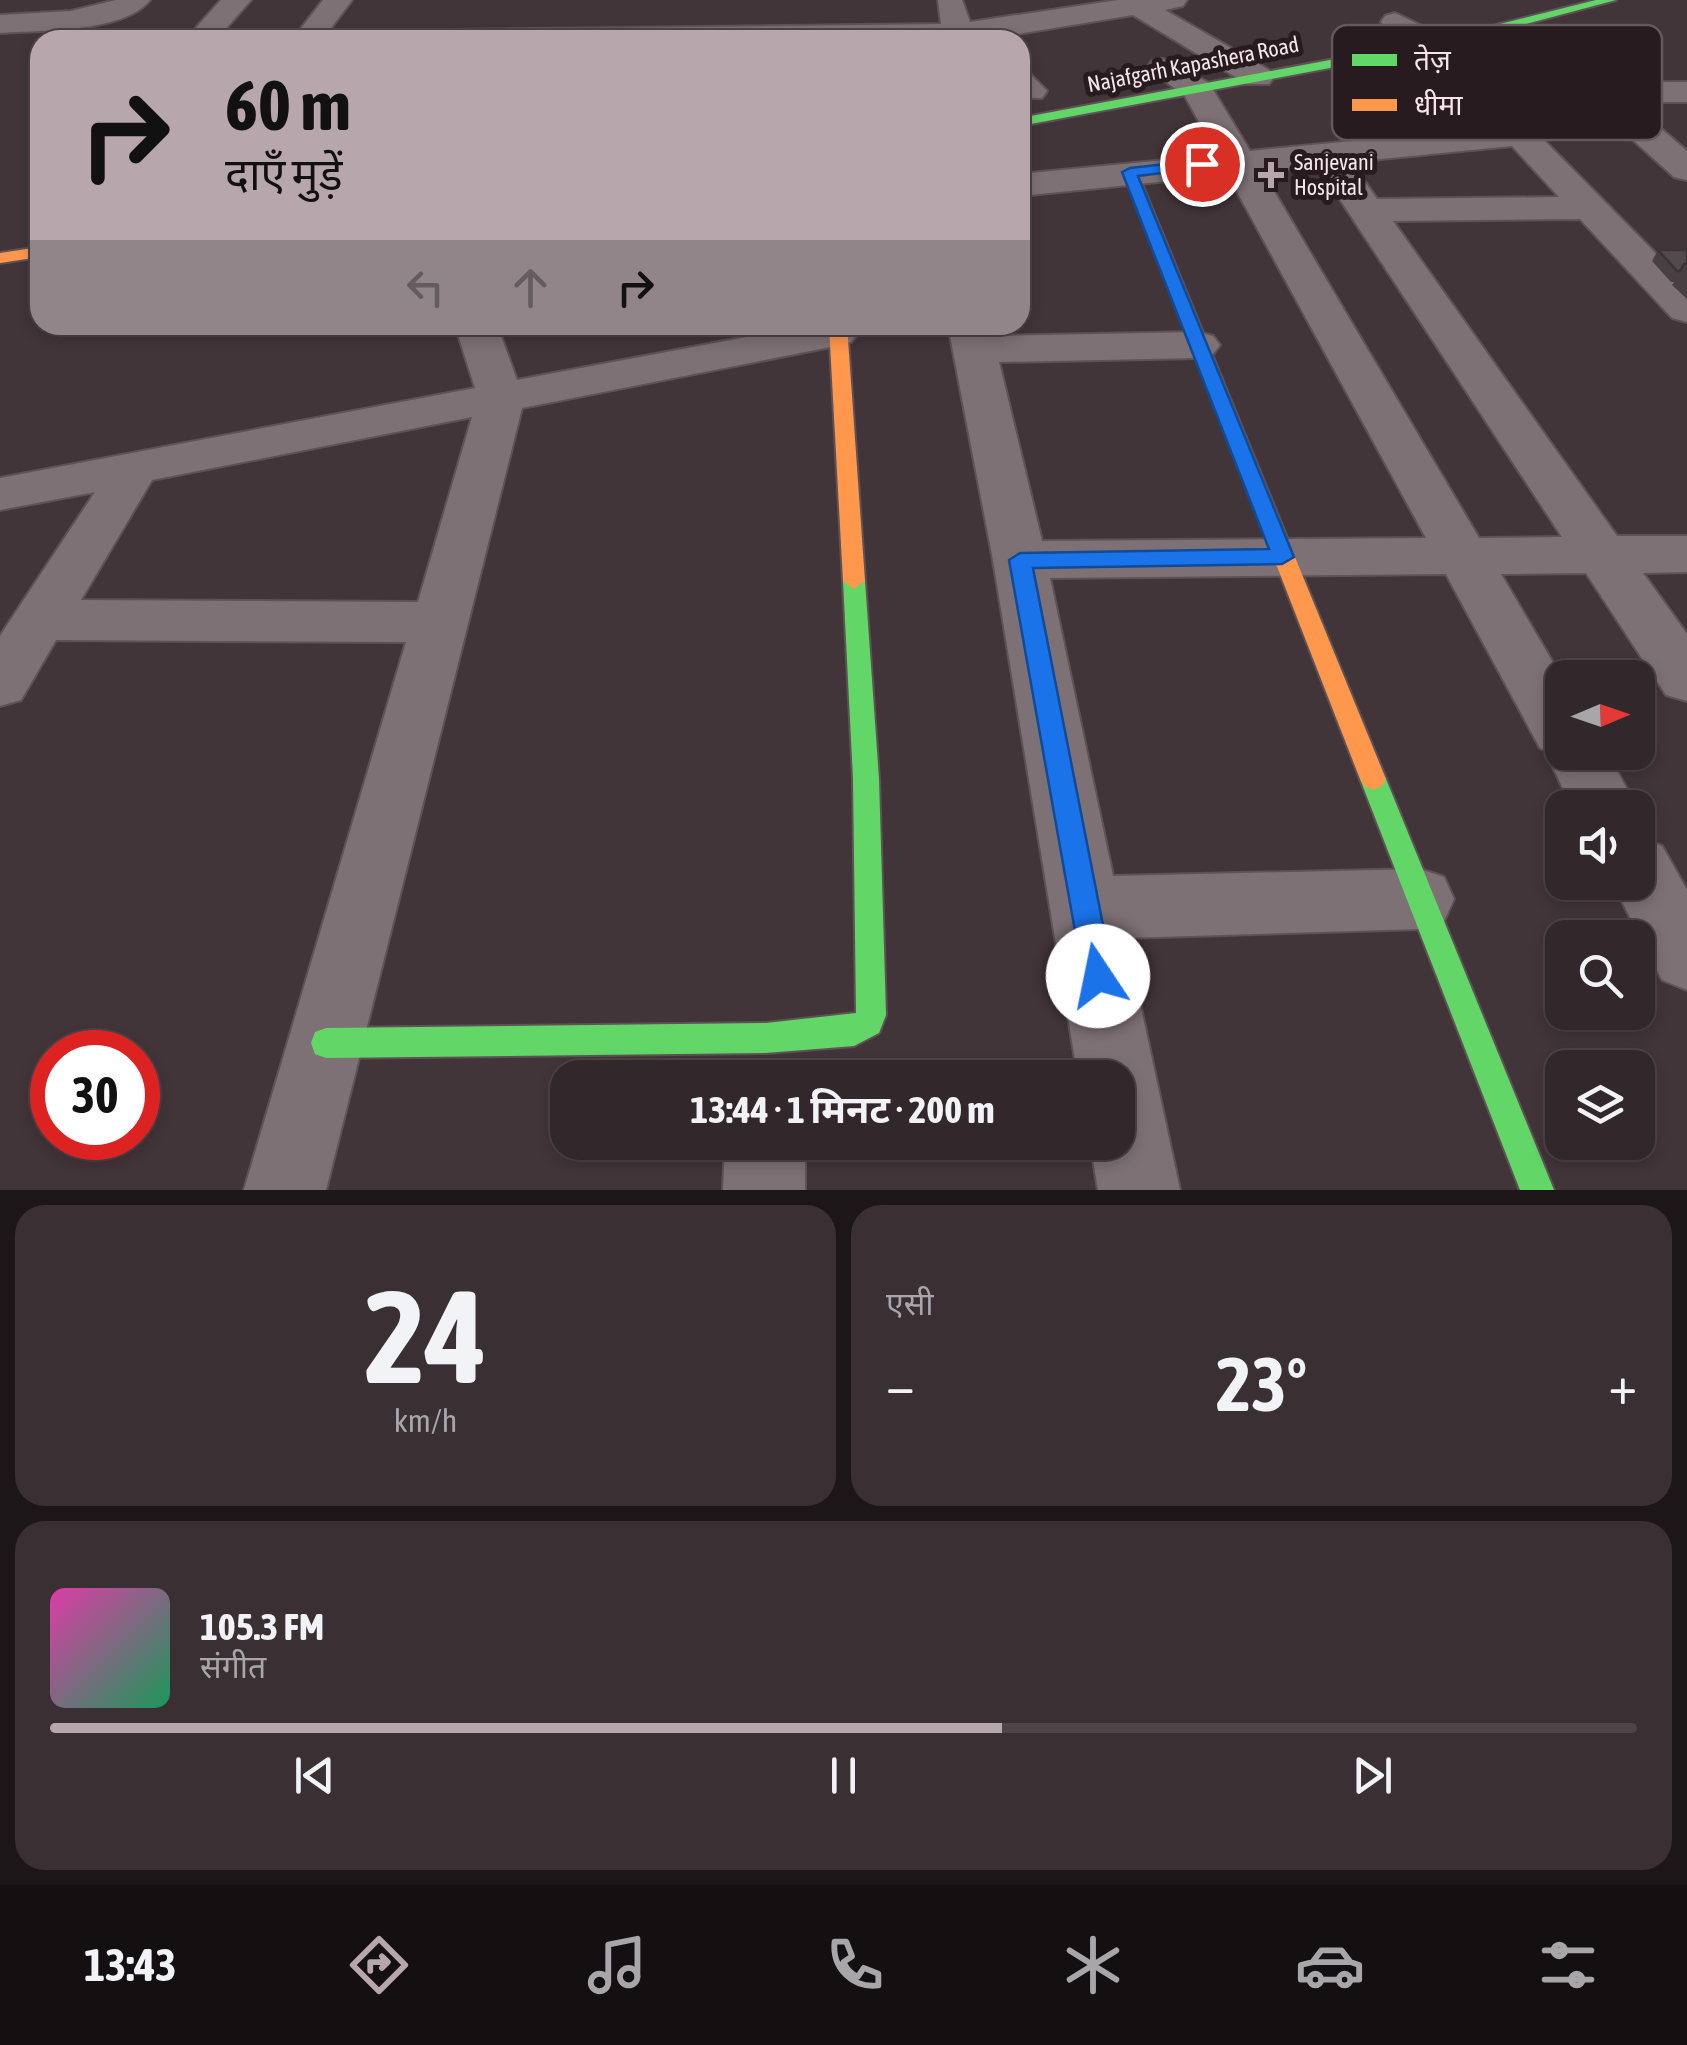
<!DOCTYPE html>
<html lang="hi">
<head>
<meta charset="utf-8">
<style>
  :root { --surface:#32282c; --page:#3a3034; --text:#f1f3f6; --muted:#a8a6a9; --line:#4d4448; --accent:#b7a7ad }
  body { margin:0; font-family:"Asap Condensed","Noto Sans Devanagari",sans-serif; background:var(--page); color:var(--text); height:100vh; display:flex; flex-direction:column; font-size:38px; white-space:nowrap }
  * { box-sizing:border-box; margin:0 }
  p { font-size:32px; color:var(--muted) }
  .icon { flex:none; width:55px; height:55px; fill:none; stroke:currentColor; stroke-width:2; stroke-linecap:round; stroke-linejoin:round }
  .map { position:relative; height:1190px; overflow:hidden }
  .drawer { display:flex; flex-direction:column; gap:15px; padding:15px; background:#1c1618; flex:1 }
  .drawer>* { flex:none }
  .top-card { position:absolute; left:30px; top:30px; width:1000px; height:305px; border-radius:30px; box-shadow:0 5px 15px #0003,0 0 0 2px var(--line); background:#b7a7ad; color:#111; overflow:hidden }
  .needle { width:65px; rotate:88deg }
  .fabs { position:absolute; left:1545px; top:660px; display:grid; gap:20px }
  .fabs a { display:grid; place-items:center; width:110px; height:110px; border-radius:20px; background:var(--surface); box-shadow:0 5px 15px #0003,0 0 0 2px var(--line); font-size:50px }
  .speed { position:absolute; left:30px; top:1030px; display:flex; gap:20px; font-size:50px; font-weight:700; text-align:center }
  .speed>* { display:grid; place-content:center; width:130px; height:130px; border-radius:50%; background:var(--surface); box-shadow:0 5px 15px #0003,0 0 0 2px var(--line); line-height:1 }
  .speed .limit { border:15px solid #d22; background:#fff; color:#111 }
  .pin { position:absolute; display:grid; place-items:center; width:85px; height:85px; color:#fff; margin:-42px; border:5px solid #fff; border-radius:50%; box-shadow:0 2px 10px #0007 }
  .me { position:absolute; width:110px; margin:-55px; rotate:349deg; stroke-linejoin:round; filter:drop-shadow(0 0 8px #0008) }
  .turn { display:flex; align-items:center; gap:35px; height:210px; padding:0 30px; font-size:45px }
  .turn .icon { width:130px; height:130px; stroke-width:2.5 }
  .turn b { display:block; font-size:70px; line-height:85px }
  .lanes { display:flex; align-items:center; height:95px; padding:0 30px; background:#0003; justify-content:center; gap:50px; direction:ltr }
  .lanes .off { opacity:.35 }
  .big { font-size:75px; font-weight:700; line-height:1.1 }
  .drawer .widget { flex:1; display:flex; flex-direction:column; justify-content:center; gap:15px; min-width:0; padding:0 35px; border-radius:30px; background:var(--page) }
  .drawer .dial { align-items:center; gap:0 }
  .dial b { font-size:130px; line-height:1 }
  .song { display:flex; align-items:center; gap:30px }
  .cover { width:120px; height:120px; border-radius:15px; background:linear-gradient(135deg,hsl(320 70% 55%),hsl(150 70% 35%)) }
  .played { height:10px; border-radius:5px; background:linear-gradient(90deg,var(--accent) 60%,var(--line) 60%) }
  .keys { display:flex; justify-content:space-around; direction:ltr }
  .heat { display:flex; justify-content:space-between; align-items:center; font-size:55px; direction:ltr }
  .drawer .tiles { flex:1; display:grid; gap:15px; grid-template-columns:1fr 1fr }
  .widget:last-child { grid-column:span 2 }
  .trip { position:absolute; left:550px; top:1060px; width:585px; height:100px; border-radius:30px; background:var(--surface); box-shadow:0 5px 15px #0003,0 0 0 2px var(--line); font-weight:700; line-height:100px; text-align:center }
  .dock { display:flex; height:160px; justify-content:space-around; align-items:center; background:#141012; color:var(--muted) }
  .dock .icon { width:70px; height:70px }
  .dock .on { color:var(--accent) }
  .dock b { font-size:45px; color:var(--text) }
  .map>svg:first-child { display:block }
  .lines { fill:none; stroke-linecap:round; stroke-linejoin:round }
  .street-casing { stroke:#5e5256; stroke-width:4 }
  .fast-casing { stroke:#5e5256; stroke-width:4 }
  .slow-casing { stroke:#5e5256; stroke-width:4 }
  .street { fill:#7e7176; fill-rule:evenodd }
  .fast { fill:#63d668; fill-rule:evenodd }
  .slow { fill:#ff974d; fill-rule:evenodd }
  .wall { fill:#484043 }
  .building { fill:#544a4e; stroke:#3b3437; stroke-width:2.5 }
  .route { fill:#1a73e8; stroke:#114b97; stroke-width:2.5 }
  .poi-dot { fill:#b7a7ad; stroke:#271b20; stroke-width:4 }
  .labels { text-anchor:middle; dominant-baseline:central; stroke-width:10; stroke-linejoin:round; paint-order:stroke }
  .far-street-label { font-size:22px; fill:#f6e5eb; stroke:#271b20 }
  .far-poi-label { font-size:22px; fill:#f6e5eb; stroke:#271b20; text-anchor:start }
  .key { fill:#271b20; stroke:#65585d; stroke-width:2.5 }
  .key-label { font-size:28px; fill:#f6e5eb }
</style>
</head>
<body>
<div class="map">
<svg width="1687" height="1190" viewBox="0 0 1687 1190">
  <rect width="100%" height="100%" fill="#42353a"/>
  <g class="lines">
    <g class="street-casing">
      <g id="street">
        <path d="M116,0h34c-26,33 -111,30 -150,33v-18l71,-4z"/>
        <polygon points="221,0 251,0 216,40 185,40"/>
        <polygon points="323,0 352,0 322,40 292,40"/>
        <polygon points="938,0 962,0 970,22 1118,0 1187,0 1183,6 1165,10 1269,70 1274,77 1269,84 1247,84 1133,15 981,40 355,40 359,34 370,31 941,24"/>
        <path d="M1395,13l52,25 55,47 30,43 155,157v37l-15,-4 -92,-99 -187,2 224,315h70v36l-44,1 44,61v67l-21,-6 -80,-122 -85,1 61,104v74h45l30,56h-65l-27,-58 -5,-2 -94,-174 -396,4 63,298 307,-7 24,8 10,22 -10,22 -24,8 -294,9 54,252h-82l-8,-48h28v-64h-40l-85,-518 -45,-235h42l3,11 205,-4 15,4 7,9 -7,9 -15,4 -199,4 43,179 384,-3 -198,-363 -208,21v-22l197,-19 -32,-59 -38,-28 5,-7 11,-2 46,24 41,68 248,-24c-29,-44 -67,-74 -113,-99l-4,-6 4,-6zM1512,146l47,51 -182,2 -26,-37zM1318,166l244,371 -83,1 -217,-367z"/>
        <polygon points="1020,73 1031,75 1047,91 1042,98 1020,98"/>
        <polygon points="1687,82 1687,102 1630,102 1687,151 1687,180 1674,177 1591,102 1534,100 1529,93 1534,86 1545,83"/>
        <path d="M455,325h42l20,55 293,-55h42l6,8 -7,9 -15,4 -314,62 -196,782h-82l162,-548 -350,-2 -35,60 -21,6v-70l95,-144 -95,18v-32l475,-90zM472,417l-54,185 -337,-2 71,-120z"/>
        <polygon points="1638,838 1662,846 1687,890 1687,990 1662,980 1612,882 1638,882"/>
        <polygon points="725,1142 805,1142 805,1190 723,1190"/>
      </g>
    </g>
    <g class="fast-casing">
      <g id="fast">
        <polygon points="1596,0 1616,0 1436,48 1020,126 1020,118 1436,40"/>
        <polygon points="854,573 865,581 879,779 886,1015 879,1033 854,1046 766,1053 326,1058 315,1054 311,1043 315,1032 326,1028 766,1023 856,1013 853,779 843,581"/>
        <polygon points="1373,768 1382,772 1386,779 1554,1190 1520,1190 1360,779 1364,772"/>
      </g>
    </g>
    <g class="slow-casing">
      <g id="slow">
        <polygon points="1130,168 1137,172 1386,779 1382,786 1373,790 1364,786 1360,779 1123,172"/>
        <polygon points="40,247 40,257 0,263 0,253"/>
        <polygon points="829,325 847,325 865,581 854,589 843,581"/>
      </g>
    </g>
    <use href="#street" class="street"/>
    <use href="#fast" class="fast"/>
    <use href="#slow" class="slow"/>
  </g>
  <g class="wall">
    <polygon points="1518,86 1650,121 1641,140 1584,140 1577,133 1539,133 1511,104"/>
    <polygon points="1658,250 1687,250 1687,299 1672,285 1674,282 1671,282 1652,261"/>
  </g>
  <polygon class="building" points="1658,250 1687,250 1687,264 1684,264 1680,271 1677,271"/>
  <polygon class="route" points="1202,160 1210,164 1208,167 1138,176 1294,557 1282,564 1033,568 1113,976 1109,986 1098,990 1087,986 1083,976 1009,560 1020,553 1269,549 1122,172 1130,168"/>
  <path class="poi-dot" d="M1266 160h10v10h10v10h-10v10h-10v-10h-10v-10h10z"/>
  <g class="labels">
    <g class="far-street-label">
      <text transform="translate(1193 64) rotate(-11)">Najafgarh Kapashera Road</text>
    </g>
    <g class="far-poi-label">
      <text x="1294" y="162">Sanjevani<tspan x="1294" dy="25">Hospital</tspan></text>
    </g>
  </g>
  <rect x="1332" y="25" width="330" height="115" rx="15" class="key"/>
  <rect x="1352" y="54" width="45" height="12" fill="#63d668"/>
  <rect x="1352" y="99" width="45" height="12" fill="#ff974d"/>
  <g class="key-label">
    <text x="1414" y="70">तेज़</text>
    <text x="1414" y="115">धीमा</text>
  </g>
</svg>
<div class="fabs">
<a><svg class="needle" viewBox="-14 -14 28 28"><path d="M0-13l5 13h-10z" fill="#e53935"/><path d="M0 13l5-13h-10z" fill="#a8a6a9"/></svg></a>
<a><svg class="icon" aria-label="sound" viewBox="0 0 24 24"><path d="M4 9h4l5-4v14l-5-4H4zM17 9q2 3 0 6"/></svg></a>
<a><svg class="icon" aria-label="search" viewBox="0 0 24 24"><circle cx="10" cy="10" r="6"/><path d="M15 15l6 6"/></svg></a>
<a><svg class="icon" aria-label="layers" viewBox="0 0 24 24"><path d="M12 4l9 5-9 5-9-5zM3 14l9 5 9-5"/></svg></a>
</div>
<div class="speed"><div class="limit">30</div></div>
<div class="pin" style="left:1202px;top:164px;background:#d93025"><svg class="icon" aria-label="arrive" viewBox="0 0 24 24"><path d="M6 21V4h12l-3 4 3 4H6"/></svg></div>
<svg class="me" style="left:1098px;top:976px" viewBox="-20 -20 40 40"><circle r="19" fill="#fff"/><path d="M0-13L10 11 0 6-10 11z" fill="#1a73e8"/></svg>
<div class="trip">13:44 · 1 मिनट · 200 m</div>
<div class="top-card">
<div class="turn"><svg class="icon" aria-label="right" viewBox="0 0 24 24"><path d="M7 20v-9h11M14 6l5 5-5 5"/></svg><div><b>60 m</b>दाएँ मुड़ें</div></div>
<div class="lanes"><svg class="icon off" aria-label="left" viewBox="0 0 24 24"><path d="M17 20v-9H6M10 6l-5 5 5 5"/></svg><svg class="icon off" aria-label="ahead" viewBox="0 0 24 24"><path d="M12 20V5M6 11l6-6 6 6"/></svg><svg class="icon" aria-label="right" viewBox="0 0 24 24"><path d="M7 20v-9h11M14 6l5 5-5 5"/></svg></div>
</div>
</div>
<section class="drawer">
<div class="tiles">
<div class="widget dial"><b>24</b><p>km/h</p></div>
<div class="widget"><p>एसी</p>
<div class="heat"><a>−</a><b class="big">23°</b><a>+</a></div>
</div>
<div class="widget">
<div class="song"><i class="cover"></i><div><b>105.3 FM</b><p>संगीत</p></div></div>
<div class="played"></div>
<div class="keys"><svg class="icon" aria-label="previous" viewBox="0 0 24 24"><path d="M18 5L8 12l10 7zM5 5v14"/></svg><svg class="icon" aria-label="pause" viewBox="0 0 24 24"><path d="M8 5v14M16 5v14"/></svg><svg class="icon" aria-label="next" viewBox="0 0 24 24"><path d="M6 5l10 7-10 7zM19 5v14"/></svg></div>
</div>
</div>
</section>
<nav class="dock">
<b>13:43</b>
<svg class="icon on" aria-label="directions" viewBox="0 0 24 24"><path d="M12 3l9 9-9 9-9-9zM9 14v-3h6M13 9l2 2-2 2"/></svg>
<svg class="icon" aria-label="music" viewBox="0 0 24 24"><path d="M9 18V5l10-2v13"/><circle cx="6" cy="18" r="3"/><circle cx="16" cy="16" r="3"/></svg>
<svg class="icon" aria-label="phone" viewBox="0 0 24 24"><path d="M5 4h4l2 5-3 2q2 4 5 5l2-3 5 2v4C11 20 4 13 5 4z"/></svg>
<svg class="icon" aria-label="climate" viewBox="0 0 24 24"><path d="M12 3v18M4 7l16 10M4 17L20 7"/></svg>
<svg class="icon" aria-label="car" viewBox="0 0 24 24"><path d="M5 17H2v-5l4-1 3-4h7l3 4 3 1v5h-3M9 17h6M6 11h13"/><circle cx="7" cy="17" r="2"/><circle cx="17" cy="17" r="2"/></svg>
<svg class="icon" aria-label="filters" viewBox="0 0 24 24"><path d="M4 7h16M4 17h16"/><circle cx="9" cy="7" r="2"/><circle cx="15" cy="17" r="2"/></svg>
</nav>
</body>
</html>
